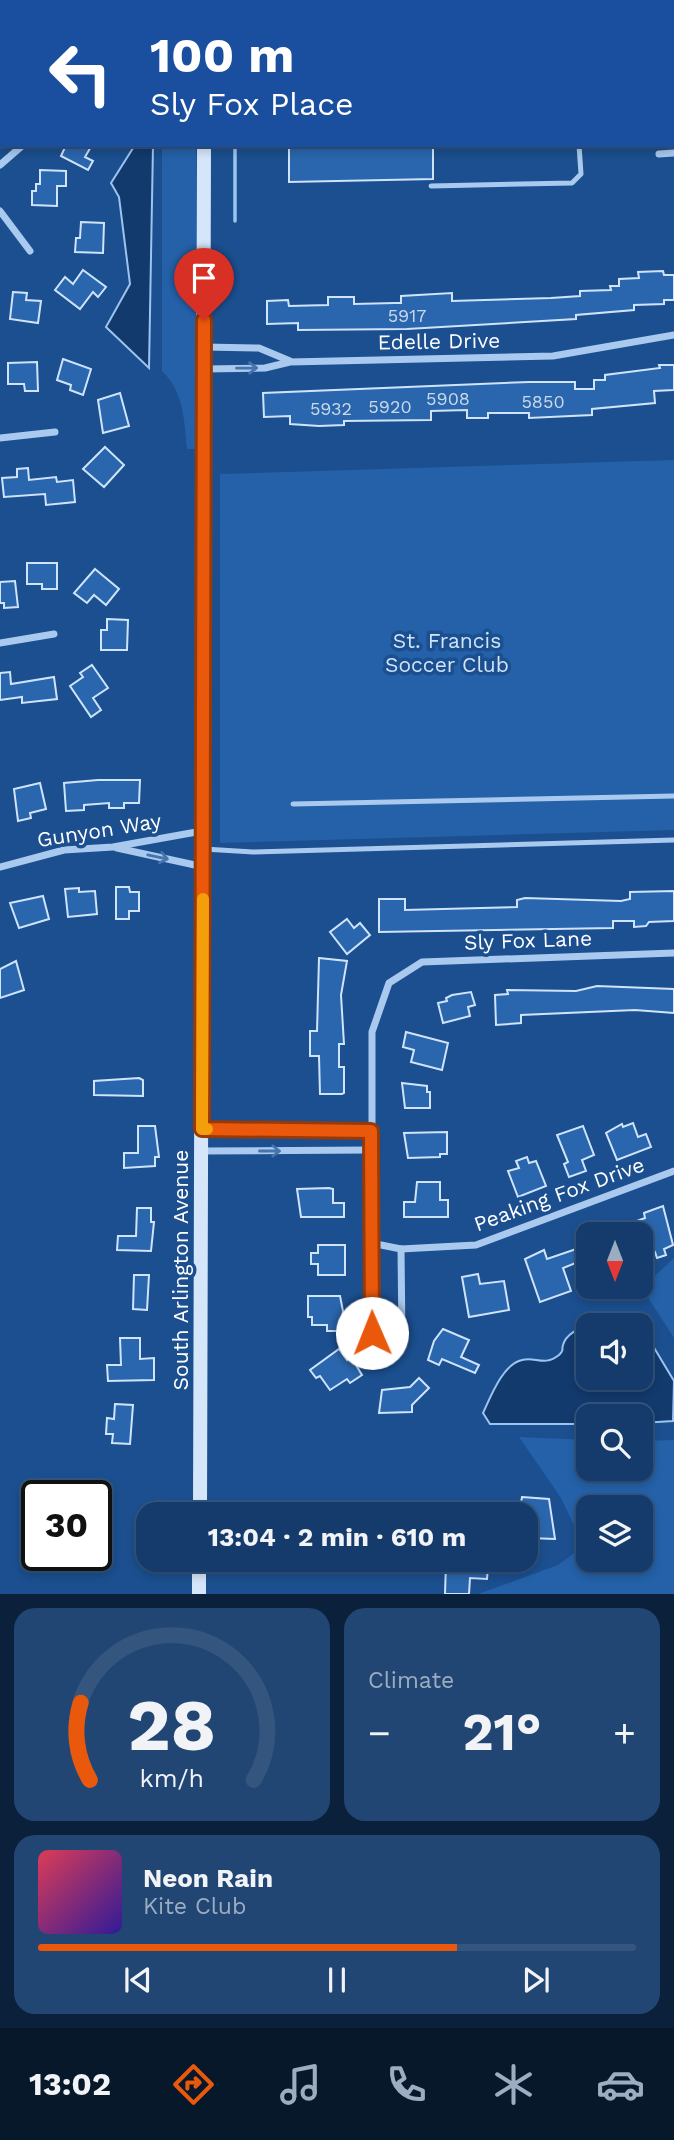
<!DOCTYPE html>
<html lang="en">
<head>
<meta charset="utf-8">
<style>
  :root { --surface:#143b6b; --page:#214673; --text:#f1f3f6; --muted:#9dadc1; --line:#33557e; --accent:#ea580c }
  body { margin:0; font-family:"Work Sans",sans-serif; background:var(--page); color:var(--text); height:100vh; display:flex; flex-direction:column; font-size:26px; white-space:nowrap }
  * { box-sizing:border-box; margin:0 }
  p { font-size:23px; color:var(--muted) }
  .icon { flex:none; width:38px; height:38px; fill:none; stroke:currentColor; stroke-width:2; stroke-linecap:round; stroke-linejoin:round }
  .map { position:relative; height:1594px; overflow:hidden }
  .details { display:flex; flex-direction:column; gap:14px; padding:14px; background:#0b203b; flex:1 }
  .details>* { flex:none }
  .top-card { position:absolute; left:0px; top:0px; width:676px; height:147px; box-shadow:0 4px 10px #0003,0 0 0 2px var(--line); background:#1a4fa0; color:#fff; overflow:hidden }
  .needle { width:46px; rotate:180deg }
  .tools { position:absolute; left:576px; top:1222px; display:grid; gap:14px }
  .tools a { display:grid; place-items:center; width:77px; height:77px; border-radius:14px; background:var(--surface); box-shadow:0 4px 10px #0003,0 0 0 2px var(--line); font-size:35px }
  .speed { position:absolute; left:21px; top:1480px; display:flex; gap:14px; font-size:35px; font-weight:700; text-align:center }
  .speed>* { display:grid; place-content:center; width:91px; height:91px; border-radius:50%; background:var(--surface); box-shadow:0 4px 10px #0003,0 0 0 2px var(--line); line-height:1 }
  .speed .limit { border:4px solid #111; border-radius:10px; background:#fff; color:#111 }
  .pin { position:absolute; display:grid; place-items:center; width:60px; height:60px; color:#fff; margin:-72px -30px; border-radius:50% 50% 50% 0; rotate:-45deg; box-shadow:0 0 7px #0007 }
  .pin .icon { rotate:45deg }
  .me { position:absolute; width:77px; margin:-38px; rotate:359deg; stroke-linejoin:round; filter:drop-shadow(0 0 5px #0008) }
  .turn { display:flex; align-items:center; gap:24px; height:147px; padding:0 35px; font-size:32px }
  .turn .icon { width:91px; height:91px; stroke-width:2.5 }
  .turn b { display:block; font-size:49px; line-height:60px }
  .big { font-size:52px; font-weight:700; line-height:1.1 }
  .details .tile { flex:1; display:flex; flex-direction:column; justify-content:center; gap:10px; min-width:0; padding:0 24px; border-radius:21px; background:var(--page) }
  .details .dial { align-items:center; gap:0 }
  .dial svg { height:182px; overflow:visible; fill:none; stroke:var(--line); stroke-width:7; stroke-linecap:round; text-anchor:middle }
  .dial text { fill:var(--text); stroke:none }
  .song { display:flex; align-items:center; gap:21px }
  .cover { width:84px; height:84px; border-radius:10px; background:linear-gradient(135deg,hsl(350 70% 55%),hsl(250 70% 35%)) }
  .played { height:7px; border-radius:4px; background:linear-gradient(90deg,var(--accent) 70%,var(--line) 70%) }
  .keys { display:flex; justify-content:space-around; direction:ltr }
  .heat { display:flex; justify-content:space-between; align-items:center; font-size:38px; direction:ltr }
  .details .tiles { flex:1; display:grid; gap:14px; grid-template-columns:1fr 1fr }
  .tile:last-child { grid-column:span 2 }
  .trip { position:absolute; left:136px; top:1502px; width:402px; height:70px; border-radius:21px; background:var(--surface); box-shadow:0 4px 10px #0003,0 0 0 2px var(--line); font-weight:700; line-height:70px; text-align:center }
  .tabs { display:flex; height:112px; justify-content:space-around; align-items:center; background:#08182b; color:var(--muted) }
  .tabs .icon { width:49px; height:49px }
  .tabs .active { color:var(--accent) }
  .tabs b { font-size:32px; color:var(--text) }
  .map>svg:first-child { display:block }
  .green { fill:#2461a8; fill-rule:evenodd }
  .water { fill:#123a6d; stroke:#9cc4f0; stroke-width:2 }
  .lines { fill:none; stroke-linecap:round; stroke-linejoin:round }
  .stream { stroke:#9cc4f0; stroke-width:3.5 }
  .building { fill:#2a66ad; stroke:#cfe3fa; stroke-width:2 }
  .lane { stroke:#a9c9ee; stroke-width:5 }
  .street { stroke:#a9c9ee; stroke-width:7 }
  .secondary { stroke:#d6e6fa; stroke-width:14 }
  .oneway { stroke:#4674ac }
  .route-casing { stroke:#983908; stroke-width:18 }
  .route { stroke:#ea580c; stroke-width:12 }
  .slow { stroke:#f59e0b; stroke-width:12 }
  .labels { text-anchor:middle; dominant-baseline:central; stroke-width:7; stroke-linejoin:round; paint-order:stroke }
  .number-label { font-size:18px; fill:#cad9ea }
  .street-label { font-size:21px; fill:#fff; stroke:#1b4f8f }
  .park-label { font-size:21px; fill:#cfe3fa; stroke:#1b4f8f }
</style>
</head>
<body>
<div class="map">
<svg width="674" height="1594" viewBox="0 0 674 1594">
  <rect width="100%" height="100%" fill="#1b4f8f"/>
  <g class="green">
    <path d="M162,145h34l3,304h-12c-3,-29 -3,-57 -25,-78z"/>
    <polygon points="674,460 674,830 220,843 220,474"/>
    <polygon points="674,1258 674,1338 642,1288"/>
    <path d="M519,1437l69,3v28h52l1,-27 33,-1v154h-196l80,-29 26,-19 -23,-48zM588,1507h52v52h-52z"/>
  </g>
  <g class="water">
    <polygon points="135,145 153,145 149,368 106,327 130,284 119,197 111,183"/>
    <path d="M588,1325v52h52l1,-51 33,55 -1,40 -32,2 -1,-7h-52v8h-98l-7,-11c8,-17 20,-49 39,-53 13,-4 22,7 37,-5 6,-6 2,-4 4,-10 3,-11 15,-16 25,-20z"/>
  </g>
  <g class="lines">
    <g class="stream">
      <polyline points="235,0 235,2"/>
      <polyline points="235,221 235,145"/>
    </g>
  </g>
  <g class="building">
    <polygon points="66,145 92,145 85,157 93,161 88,170 61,156"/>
    <polygon points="289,145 433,145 433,179 289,182"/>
    <polygon points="40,170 66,171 66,186 57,186 57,206 32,205 32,191 36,191 36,184 40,184"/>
    <polygon points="81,222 104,223 103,253 75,252 76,238 80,238"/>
    <polygon points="83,270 106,287 98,297 93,292 80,309 55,290 65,277 73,284"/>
    <polygon points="663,271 664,275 674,275 674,300 664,300 664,304 634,305 634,310 576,315 576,319 407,329 298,330 298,323 267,324 267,301 288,300 289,306 328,305 328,297 354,297 354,304 395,303 401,303 401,296 452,293 452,301 551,298 580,296 580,291 611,290 610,286 619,286 619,279 639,278 638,272"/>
    <polygon points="13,292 27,293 26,300 41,301 38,323 10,319"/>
    <polygon points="63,359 91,369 83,395 70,390 71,385 57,380"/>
    <polygon points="37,362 38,391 25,391 24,384 8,384 8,363"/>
    <polygon points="659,365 674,365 674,390 654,391 655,403 592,409 592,415 529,418 529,413 488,413 488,418 467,418 467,410 431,411 431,420 344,421 344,425 319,426 290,424 290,416 264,417 263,393 529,382 575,382 575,389 594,389 594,380 605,380 605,375 660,368"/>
    <polygon points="120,393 129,426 103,433 98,400"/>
    <polygon points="105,447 124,465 104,487 83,469"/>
    <polygon points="28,468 29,480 56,477 57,482 73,480 75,502 46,505 45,494 4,497 2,478 17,477 17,469"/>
    <polygon points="27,563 57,563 57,589 42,589 42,584 27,584"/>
    <polygon points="95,569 119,589 106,605 94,595 87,603 74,593"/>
    <polygon points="15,581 18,607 4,608 4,603 0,603 0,582"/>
    <polygon points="107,619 128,620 127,650 101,650 101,630 107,630"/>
    <polygon points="92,665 108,688 93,698 101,710 91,717 70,686 83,677 80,673"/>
    <polygon points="10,672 11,684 54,677 57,699 22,703 22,697 0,700 0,673"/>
    <polygon points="98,780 140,780 139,803 124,803 124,808 109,808 109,803 84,805 84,810 66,811 64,783"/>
    <polygon points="40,783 46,809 30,813 31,818 18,821 14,789"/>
    <polygon points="116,887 129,887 130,892 139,892 139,911 129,911 129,919 116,919"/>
    <polygon points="79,888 79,892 95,891 97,914 68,917 65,889"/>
    <polygon points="674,891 674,921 649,922 646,926 634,927 634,921 613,921 613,928 379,932 379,899 405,899 405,910 517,907 517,900 525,898 621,901 630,899 630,892"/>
    <polygon points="43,896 49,919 19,928 10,903"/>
    <polygon points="347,919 354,928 360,923 370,935 347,954 330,932"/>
    <polygon points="319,958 347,961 341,995 344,1044 339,1044 339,1067 344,1067 344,1093 342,1094 320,1094 319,1056 310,1056 310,1031 317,1031"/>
    <polygon points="16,961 24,990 0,998 0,969"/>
    <polygon points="597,986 674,989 674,1013 635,1010 521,1015 521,1023 496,1025 495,995 508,994 507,990 576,991"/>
    <polygon points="471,992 475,1005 468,1007 470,1016 443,1023 438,1003 447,1001 446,998 452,995"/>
    <polygon points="406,1032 448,1043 442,1070 411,1062 414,1050 403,1047"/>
    <polygon points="139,1078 143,1080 143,1096 94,1095 94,1081"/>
    <polygon points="402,1083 427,1086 427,1092 430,1092 430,1108 405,1108"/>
    <polygon points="633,1123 638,1137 646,1134 651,1147 617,1160 606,1133 622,1124 623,1127"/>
    <polygon points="138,1126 155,1126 159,1157 155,1157 155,1166 124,1168 124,1153 138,1153"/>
    <polygon points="583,1126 594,1155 582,1160 586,1171 569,1177 564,1164 568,1162 557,1135"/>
    <polygon points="447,1132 447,1154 440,1154 440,1157 408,1158 404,1133"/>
    <polygon points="527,1157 529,1163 536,1161 546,1186 518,1197 508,1171 519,1168 516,1161"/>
    <polygon points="417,1182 440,1182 440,1200 448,1200 448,1217 404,1217 404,1202 415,1202"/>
    <polygon points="329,1188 333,1189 333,1203 344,1203 344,1217 301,1217 297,1189"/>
    <polygon points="663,1206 673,1245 664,1249 666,1255 657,1258 655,1252 640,1257 640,1234 623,1234 626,1225 645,1218 644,1213"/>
    <polygon points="137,1208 151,1208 151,1222 154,1222 151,1251 117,1250 118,1236 136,1236"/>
    <polygon points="318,1245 345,1245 345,1275 318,1275 318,1264 311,1264 311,1253 318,1253"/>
    <polygon points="588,1245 588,1258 563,1268 571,1291 540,1302 525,1259 544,1250 547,1259"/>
    <polygon points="478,1274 480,1284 504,1281 509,1310 469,1317 462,1277"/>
    <polygon points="134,1275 149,1275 147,1310 133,1309"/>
    <polygon points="308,1296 340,1296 343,1311 341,1331 327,1331 327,1325 312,1325 312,1317 308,1317"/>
    <polygon points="443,1329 469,1340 461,1357 479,1365 475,1373 442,1359 439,1365 428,1360 434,1341"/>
    <polygon points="120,1338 140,1338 140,1359 154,1358 154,1380 108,1381 107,1365 121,1365"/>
    <polygon points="339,1349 347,1360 351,1357 362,1375 350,1383 347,1379 330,1390 320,1376 316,1378 310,1370"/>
    <polygon points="419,1378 429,1388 412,1405 412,1412 379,1413 382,1390 410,1387"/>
    <polygon points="115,1404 133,1405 130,1444 112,1443 113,1434 106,1434 107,1418 114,1419"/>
    <polygon points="522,1497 549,1499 555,1539 529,1538 530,1508 520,1508"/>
    <polygon points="457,1559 474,1559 473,1565 488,1567 487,1579 470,1578 469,1594 445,1594 446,1563 457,1564"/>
  </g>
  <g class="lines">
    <g class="lane">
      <polyline points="266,0 266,2"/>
      <polyline points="417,0 417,2"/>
      <polyline points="456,0 456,2"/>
      <polyline points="573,0 573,2"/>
      <polyline points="363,2 364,0"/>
      <polyline points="372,2 374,0"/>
      <polyline points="431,186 572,183 581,174 579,145"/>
      <polyline points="293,804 674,796"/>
      <polyline points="204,849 253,852 674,840"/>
    </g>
    <g class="street">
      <polyline points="659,154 674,153"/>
      <polyline points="0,165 23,145"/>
      <polyline points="0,211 30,251"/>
      <polyline points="204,347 259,348 290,361"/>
      <polyline points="204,369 265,368 290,362 553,356 674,335"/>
      <polyline points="0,438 55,432"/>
      <polyline points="0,643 54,634"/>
      <polyline points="117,848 204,867"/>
      <polyline points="0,867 64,850 113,847 202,831"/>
      <polyline points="202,1129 371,1131"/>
      <polyline points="202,1151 370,1150"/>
      <polyline points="371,1243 401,1249 476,1245 674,1171"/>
      <path d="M401,1249l1,90c-8,9 -17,10 -27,5l-3,-11v-301l17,-49 33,-21 252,-9"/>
    </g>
    <g class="secondary">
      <polyline points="205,2 205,0"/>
      <polyline points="200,1514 204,145"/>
      <polyline points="199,1594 199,1559"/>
    </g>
  </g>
  <defs><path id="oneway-shaft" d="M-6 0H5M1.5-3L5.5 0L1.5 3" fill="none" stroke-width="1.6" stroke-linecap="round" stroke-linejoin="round" transform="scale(1.75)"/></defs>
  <g class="oneway">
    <use href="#oneway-shaft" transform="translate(247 368) rotate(-1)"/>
    <use href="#oneway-shaft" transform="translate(158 857) rotate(12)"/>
    <use href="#oneway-shaft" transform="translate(270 1151)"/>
  </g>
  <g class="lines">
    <g class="route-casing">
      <polyline id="route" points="204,320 202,1129 371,1131 372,1333"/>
    </g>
    <use href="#route" class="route"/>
    <polyline class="slow" points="203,899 202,1129 207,1129"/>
  </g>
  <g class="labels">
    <g class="number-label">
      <text x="407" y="315">5917</text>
      <text x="448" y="398">5908</text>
      <text x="543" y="401">5850</text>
      <text x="390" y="406">5920</text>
      <text x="331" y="408">5932</text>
    </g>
    <g class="street-label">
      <text transform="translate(439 341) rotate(-1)">Edelle Drive</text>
      <text transform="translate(99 830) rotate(-9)">Gunyon Way</text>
      <text transform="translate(528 940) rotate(-2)">Sly Fox Lane</text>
      <text transform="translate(559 1194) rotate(-20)">Peaking Fox Drive</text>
      <text transform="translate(180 1270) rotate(-90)">South Arlington Avenue</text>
    </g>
    <g class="park-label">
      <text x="447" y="640">St. Francis<tspan x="447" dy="24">Soccer Club</tspan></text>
    </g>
  </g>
</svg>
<div class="tools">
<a><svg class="needle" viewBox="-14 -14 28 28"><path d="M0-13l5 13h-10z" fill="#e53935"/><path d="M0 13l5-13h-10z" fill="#9dadc1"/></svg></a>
<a><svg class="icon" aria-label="sound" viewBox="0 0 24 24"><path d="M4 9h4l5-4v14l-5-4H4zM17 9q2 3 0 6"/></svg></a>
<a><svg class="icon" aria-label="search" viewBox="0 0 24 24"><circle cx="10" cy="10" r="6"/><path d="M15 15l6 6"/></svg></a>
<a><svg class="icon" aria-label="layers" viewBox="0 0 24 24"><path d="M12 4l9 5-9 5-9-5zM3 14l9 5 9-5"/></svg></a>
</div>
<div class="speed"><div class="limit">30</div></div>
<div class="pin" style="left:204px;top:320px;background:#d93025"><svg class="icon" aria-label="arrive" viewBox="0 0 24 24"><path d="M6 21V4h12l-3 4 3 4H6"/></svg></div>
<svg class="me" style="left:372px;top:1333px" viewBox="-20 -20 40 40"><circle r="19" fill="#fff"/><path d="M0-13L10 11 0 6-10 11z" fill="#ea580c"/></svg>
<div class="trip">13:04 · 2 min · 610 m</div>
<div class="top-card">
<div class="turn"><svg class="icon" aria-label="left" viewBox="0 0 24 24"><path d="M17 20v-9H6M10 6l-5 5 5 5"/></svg><div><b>100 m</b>Sly Fox Place</div></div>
</div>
</div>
<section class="details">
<div class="tiles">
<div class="tile dial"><svg viewBox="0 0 100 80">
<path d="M14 69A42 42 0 1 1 86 69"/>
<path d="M14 69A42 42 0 0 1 10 35" stroke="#ea580c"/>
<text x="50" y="56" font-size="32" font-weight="700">28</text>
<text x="50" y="72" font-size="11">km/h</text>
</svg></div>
<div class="tile"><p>Climate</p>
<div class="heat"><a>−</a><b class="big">21°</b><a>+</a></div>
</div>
<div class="tile">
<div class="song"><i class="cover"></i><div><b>Neon Rain</b><p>Kite Club</p></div></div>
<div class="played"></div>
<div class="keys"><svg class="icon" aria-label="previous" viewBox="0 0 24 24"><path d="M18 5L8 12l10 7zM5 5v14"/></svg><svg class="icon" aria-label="pause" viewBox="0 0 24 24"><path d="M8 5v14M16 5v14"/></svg><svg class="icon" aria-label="next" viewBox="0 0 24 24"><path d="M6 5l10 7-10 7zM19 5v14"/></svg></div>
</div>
</div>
</section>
<nav class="tabs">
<b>13:02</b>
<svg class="icon active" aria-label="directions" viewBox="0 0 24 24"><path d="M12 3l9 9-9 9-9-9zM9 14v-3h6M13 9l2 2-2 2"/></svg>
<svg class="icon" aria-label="music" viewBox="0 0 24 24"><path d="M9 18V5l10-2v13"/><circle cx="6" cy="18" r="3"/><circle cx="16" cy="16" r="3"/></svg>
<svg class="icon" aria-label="phone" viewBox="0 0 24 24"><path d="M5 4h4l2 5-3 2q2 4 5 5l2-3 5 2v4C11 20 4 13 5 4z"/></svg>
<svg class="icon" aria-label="climate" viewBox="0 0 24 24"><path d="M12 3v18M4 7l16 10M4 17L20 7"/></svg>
<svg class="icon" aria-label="car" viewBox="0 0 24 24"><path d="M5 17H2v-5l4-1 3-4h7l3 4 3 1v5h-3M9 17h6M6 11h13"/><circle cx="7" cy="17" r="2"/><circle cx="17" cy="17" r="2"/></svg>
</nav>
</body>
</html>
